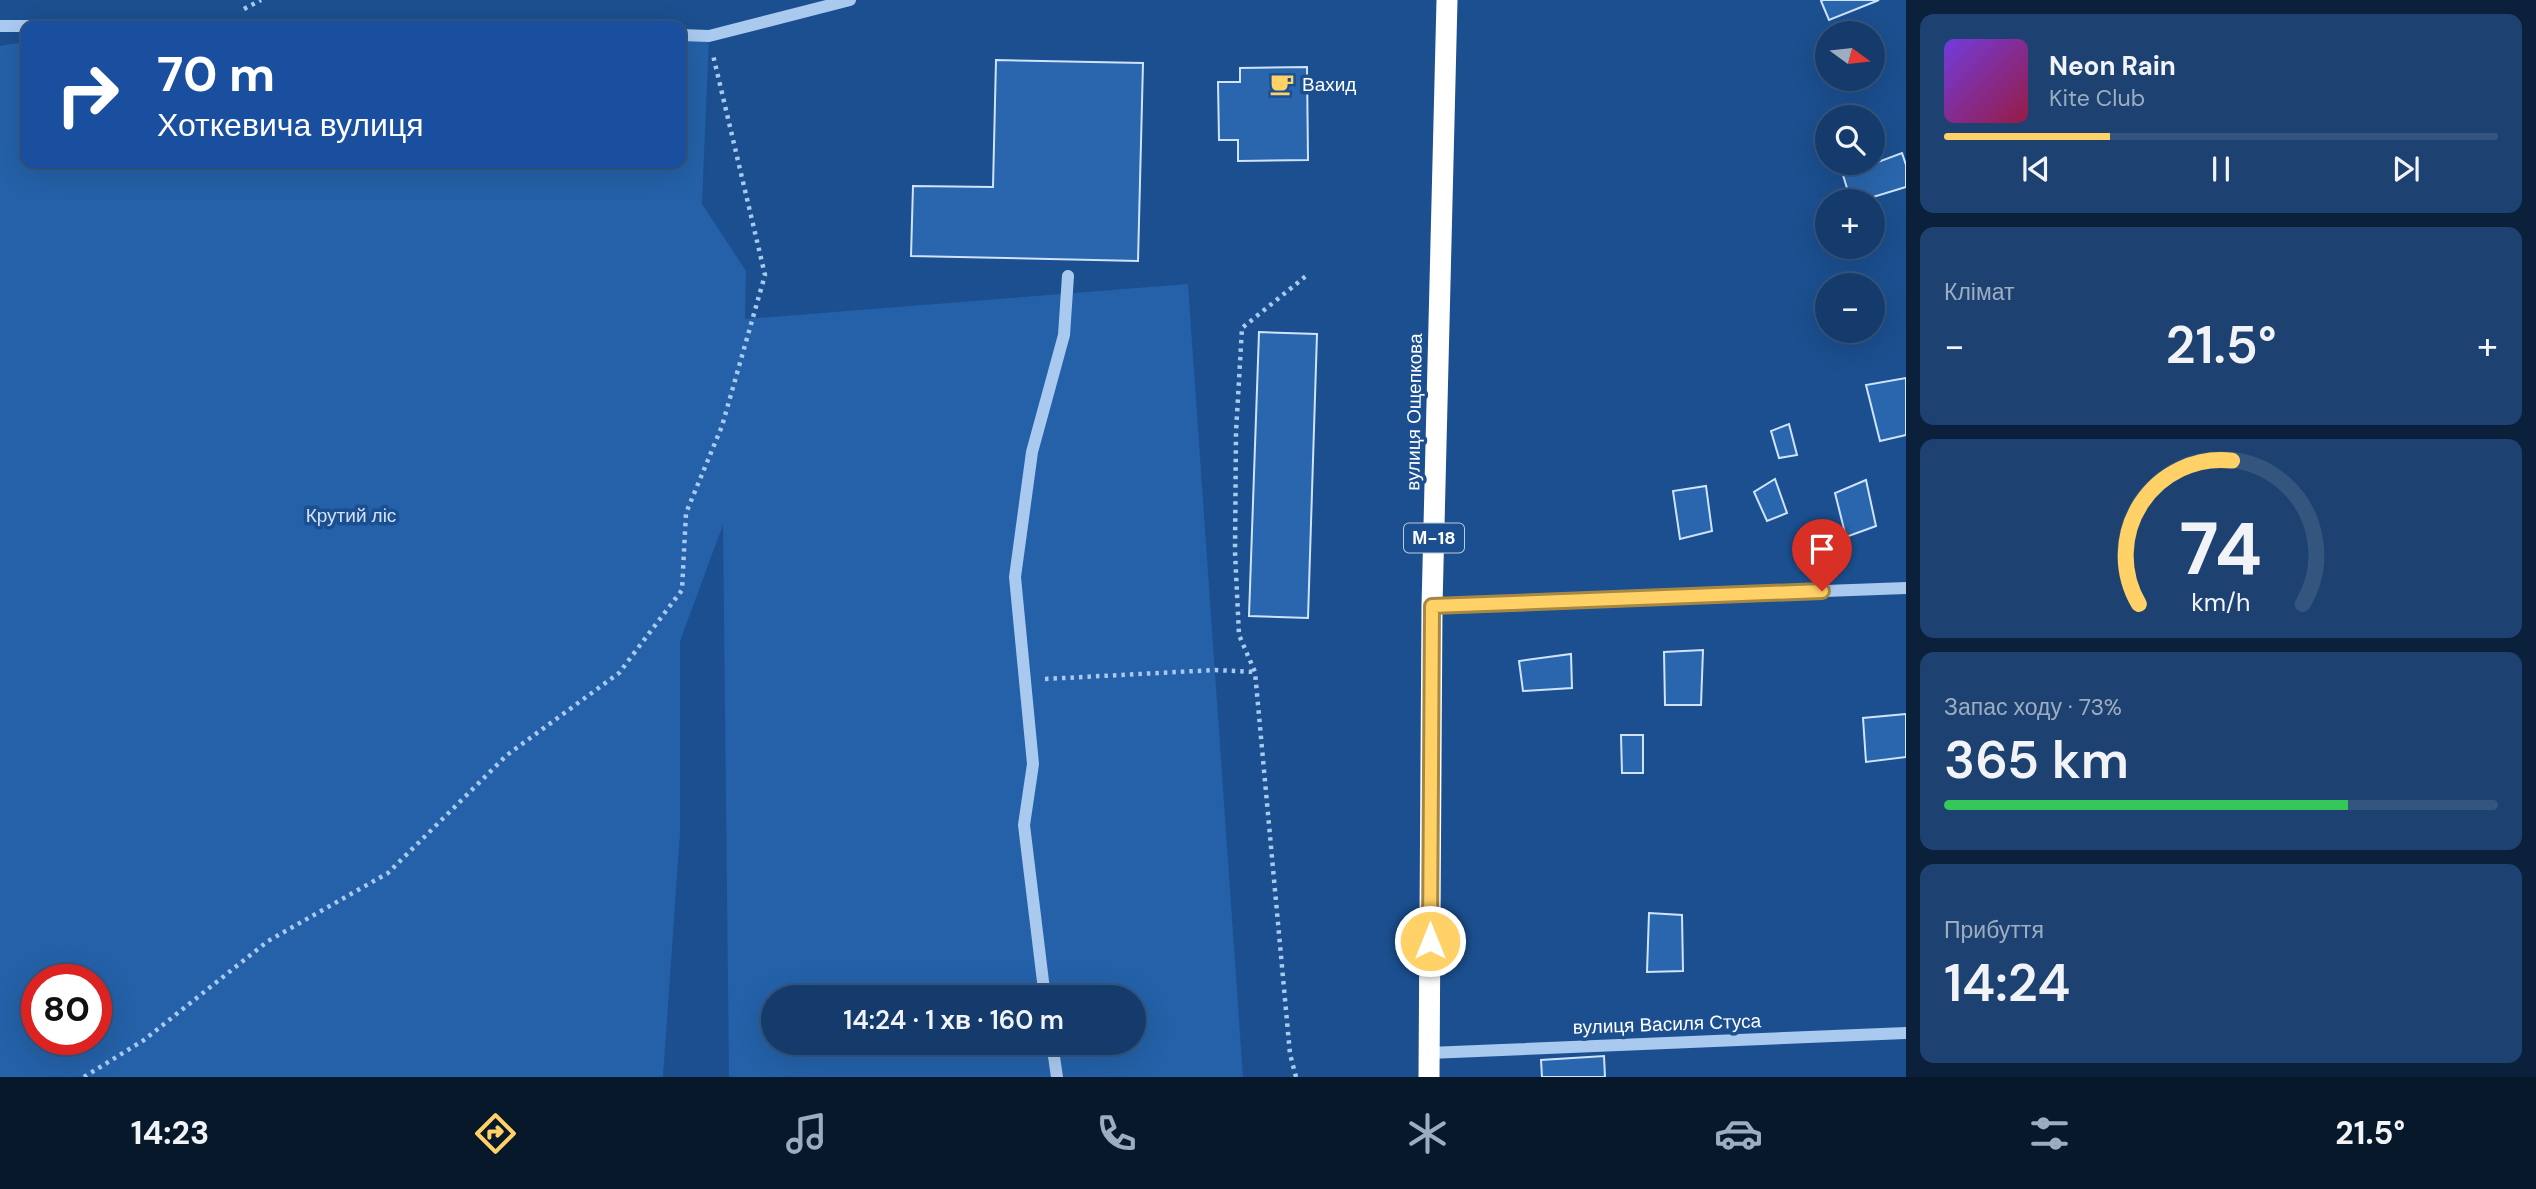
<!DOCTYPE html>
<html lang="uk">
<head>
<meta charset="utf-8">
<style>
  :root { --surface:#143b6b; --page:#1d4271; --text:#f1f3f6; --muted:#9dadc1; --line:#33557e; --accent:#ffd166 }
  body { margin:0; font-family:"DM Sans",sans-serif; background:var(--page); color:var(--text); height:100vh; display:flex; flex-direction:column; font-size:26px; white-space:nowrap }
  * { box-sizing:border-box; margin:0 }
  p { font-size:23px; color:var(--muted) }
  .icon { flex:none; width:38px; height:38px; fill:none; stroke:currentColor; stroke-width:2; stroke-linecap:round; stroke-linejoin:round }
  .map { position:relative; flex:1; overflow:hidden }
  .drawer { display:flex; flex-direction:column; gap:14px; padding:14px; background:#0b203b; width:630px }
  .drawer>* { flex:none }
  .guide { position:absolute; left:21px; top:21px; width:665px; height:147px; border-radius:14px; box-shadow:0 7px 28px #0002,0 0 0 2px var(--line); background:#1a4fa0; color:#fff; overflow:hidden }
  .needle { width:46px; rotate:105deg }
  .controls { position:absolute; left:1815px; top:21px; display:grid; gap:14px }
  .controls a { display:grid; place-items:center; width:70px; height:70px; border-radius:50%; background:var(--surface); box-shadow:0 7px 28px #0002,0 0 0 2px var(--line); font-size:35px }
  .speed { position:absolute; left:21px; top:964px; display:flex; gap:14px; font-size:35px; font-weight:700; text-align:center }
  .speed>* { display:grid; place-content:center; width:91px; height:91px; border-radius:50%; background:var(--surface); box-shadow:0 7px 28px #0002,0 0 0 2px var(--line); line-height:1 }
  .speed .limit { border:10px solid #d22; background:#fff; color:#111 }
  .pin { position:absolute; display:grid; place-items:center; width:60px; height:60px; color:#fff; margin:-72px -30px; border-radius:50% 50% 50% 0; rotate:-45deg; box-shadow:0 0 7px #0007 }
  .pin .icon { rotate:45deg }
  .me { position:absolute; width:77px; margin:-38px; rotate:0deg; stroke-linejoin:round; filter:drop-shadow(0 0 5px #0008) }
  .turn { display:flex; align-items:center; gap:24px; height:147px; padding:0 21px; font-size:32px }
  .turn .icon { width:91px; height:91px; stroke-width:2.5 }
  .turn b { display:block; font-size:49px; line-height:60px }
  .big { font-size:52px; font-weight:600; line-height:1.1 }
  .drawer .tile { flex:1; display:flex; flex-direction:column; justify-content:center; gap:10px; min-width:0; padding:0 24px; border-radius:14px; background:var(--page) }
  .drawer .dial { align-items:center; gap:0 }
  .dial svg { height:182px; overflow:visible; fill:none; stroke:var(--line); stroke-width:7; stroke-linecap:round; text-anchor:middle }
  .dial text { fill:var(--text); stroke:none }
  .song { display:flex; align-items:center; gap:21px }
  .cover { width:84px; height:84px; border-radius:10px; background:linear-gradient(135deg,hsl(260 70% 55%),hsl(340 70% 35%)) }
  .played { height:7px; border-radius:4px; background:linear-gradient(90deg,var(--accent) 30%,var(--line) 30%) }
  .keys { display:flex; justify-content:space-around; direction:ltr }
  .heat { display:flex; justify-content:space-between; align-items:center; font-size:38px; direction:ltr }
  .charge { height:10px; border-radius:5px; background:linear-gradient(90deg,#34c759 73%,var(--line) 0) }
  .trip { position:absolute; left:761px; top:985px; width:385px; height:70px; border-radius:35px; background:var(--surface); box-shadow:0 7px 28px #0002,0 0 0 2px var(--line); font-weight:600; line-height:70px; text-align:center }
  .menu { display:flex; height:112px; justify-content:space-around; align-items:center; background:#08182b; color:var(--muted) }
  .menu .icon { width:49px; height:49px }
  .menu .active { color:var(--accent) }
  .menu b { font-size:32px; color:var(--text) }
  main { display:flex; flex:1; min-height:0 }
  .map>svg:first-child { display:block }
  .green { fill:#2461a8; fill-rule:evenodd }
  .building { fill:#2a66ad; stroke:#cfe3fa; stroke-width:2 }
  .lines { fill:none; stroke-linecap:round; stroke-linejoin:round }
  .path { stroke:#a9c9ee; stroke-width:4.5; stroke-dasharray:3.5 5; stroke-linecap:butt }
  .minor { stroke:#a9c9ee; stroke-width:12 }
  .highway { stroke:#fff; stroke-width:21 }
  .route-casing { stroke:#a68842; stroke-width:18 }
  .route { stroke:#ffd166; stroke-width:12 }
  .labels { text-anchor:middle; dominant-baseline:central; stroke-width:7; stroke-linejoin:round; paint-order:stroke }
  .shield { fill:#1b4f8f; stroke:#bbcadd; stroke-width:2 }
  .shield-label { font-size:18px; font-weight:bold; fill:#fff }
  .poi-label { font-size:19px; fill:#fff; stroke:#1b4f8f; text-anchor:start }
  .street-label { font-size:19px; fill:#fff; stroke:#1b4f8f }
  .park-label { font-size:19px; fill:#cfe3fa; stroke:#1b4f8f }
</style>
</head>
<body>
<main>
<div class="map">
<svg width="1906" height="1077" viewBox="0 0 1906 1077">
  <rect width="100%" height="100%" fill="#1b4f8f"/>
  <path class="green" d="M709,36l-7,168 44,67 -1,48 443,-35 55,793h-514l-6,-552 -43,116v192l-17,244h-663v-1031l26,-4v121h655v-124zM37,980h59v60h-59zM774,998h360v45h-360z"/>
  <g class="building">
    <polygon points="1823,0 1879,0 1829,20 1821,1"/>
    <polygon points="996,60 1143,63 1138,261 911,256 913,186 993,187"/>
    <polygon points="1307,67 1308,160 1238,161 1238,140 1219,140 1218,82 1240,82 1240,68"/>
    <polygon points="1837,79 1868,79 1840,87"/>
    <polygon points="1902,153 1906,165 1906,187 1860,201 1851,201 1843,175"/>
    <polygon points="1259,332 1317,334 1308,618 1249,616"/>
    <polygon points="1906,378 1906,435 1880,441 1866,385"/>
    <polygon points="1789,424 1797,455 1779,458 1771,431"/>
    <polygon points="1775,479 1787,513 1767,521 1754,492"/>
    <polygon points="1866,480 1876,526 1846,537 1835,493"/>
    <polygon points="1706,486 1712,531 1680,539 1673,491"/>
    <polygon points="1703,650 1701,705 1665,705 1664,652"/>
    <polygon points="1571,654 1572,688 1523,691 1519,661"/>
    <polygon points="1906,714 1906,757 1866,762 1863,718"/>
    <polygon points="1621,735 1643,735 1643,773 1622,773"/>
    <polygon points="1649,913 1682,915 1683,971 1647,972"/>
    <polygon points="1604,1056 1605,1077 1542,1077 1541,1060"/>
  </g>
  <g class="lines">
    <g class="path">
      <polyline points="244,9 261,0"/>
      <polyline points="1045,679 1215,670 1255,672"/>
      <polyline points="84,1077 144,1040 268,941 388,873 507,755 619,673 682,590 686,513 722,426 765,275 713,55"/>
      <polyline points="1296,1077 1290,1054 1255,672 1239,635 1235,552 1236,432 1242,328 1306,276"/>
    </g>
    <g class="minor">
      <polyline points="0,26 233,26"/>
      <polyline points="681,35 709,36 850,0"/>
      <polyline points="1432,606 1906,588"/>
      <polyline points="1045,998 1024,825 1033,764 1015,577 1032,452 1064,335 1068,276"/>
      <polyline points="1052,1043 1057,1077"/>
      <polyline points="1429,1053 1906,1033"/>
    </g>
    <polyline class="highway" points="1429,1077 1432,606 1447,0"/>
  </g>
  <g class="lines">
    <g class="route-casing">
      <polyline id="route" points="1430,941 1432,606 1822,591"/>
    </g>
    <use href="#route" class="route"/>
  </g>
  <defs>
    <g id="cafe-bare" transform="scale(1.89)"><path d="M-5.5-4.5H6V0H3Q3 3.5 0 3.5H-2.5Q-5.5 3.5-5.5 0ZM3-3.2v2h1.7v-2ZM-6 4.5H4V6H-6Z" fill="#ffd166" stroke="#1b4f8f" stroke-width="2.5" paint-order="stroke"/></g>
  </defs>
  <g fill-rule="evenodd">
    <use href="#cafe-bare" x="1282" y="84"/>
  </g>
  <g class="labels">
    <rect class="shield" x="1404" y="523.5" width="60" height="29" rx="5"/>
    <g class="shield-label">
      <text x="1434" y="538">М-18</text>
    </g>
    <g class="poi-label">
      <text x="1302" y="84">Вахид</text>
    </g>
    <g class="street-label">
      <text transform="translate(1414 412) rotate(-89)">вулиця Ощепкова</text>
      <text transform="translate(1667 1024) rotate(-2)">вулиця Василя Стуса</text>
    </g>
    <g class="park-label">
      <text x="351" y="515">Крутий ліс</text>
    </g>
  </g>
</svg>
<div class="controls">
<a><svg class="needle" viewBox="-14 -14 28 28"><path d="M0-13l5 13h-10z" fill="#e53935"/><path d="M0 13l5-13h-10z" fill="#9dadc1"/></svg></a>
<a><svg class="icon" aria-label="search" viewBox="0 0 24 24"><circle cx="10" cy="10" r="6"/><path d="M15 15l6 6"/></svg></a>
<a>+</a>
<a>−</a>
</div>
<div class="speed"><div class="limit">80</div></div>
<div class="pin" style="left:1822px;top:591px;background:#d93025"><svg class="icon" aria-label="arrive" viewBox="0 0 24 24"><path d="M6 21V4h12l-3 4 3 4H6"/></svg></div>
<svg class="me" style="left:1430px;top:941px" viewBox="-20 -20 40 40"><circle r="17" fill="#ffd166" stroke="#fff" stroke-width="3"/><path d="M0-11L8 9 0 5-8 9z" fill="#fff"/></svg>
<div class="trip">14:24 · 1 хв · 160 m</div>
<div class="guide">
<div class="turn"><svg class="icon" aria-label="right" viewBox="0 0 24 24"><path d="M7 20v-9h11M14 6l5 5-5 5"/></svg><div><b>70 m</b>Хоткевича вулиця</div></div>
</div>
</div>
<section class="drawer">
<div class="tile">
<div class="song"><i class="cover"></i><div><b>Neon Rain</b><p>Kite Club</p></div></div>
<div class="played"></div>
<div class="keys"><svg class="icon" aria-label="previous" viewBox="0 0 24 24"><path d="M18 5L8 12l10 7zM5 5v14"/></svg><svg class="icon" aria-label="pause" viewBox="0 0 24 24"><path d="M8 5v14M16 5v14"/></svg><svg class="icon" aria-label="next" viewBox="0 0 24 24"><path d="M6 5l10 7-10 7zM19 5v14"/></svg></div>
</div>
<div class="tile"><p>Клімат</p>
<div class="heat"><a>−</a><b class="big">21.5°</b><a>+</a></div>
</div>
<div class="tile dial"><svg viewBox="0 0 100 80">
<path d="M14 69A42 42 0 1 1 86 69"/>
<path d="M14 69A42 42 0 0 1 55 6" stroke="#ffd166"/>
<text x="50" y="56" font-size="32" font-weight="700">74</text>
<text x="50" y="72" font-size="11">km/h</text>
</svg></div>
<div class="tile"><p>Запас ходу · 73%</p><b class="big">365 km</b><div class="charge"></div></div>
<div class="tile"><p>Прибуття</p><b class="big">14:24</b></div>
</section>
</main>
<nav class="menu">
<b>14:23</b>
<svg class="icon active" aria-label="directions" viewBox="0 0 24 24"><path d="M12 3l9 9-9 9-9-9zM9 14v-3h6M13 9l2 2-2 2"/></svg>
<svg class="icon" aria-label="music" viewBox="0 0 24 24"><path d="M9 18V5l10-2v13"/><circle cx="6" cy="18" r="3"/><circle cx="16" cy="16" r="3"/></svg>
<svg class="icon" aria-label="phone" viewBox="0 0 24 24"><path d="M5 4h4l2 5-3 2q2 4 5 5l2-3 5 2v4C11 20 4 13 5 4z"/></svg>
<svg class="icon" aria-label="climate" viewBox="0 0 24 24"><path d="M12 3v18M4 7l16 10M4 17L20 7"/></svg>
<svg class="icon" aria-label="car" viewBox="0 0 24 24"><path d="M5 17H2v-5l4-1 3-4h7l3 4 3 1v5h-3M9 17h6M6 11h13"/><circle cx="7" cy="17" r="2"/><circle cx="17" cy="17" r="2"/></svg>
<svg class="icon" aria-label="filters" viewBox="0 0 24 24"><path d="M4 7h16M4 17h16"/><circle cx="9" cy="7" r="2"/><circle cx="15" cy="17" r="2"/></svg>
<b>21.5°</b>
</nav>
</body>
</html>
